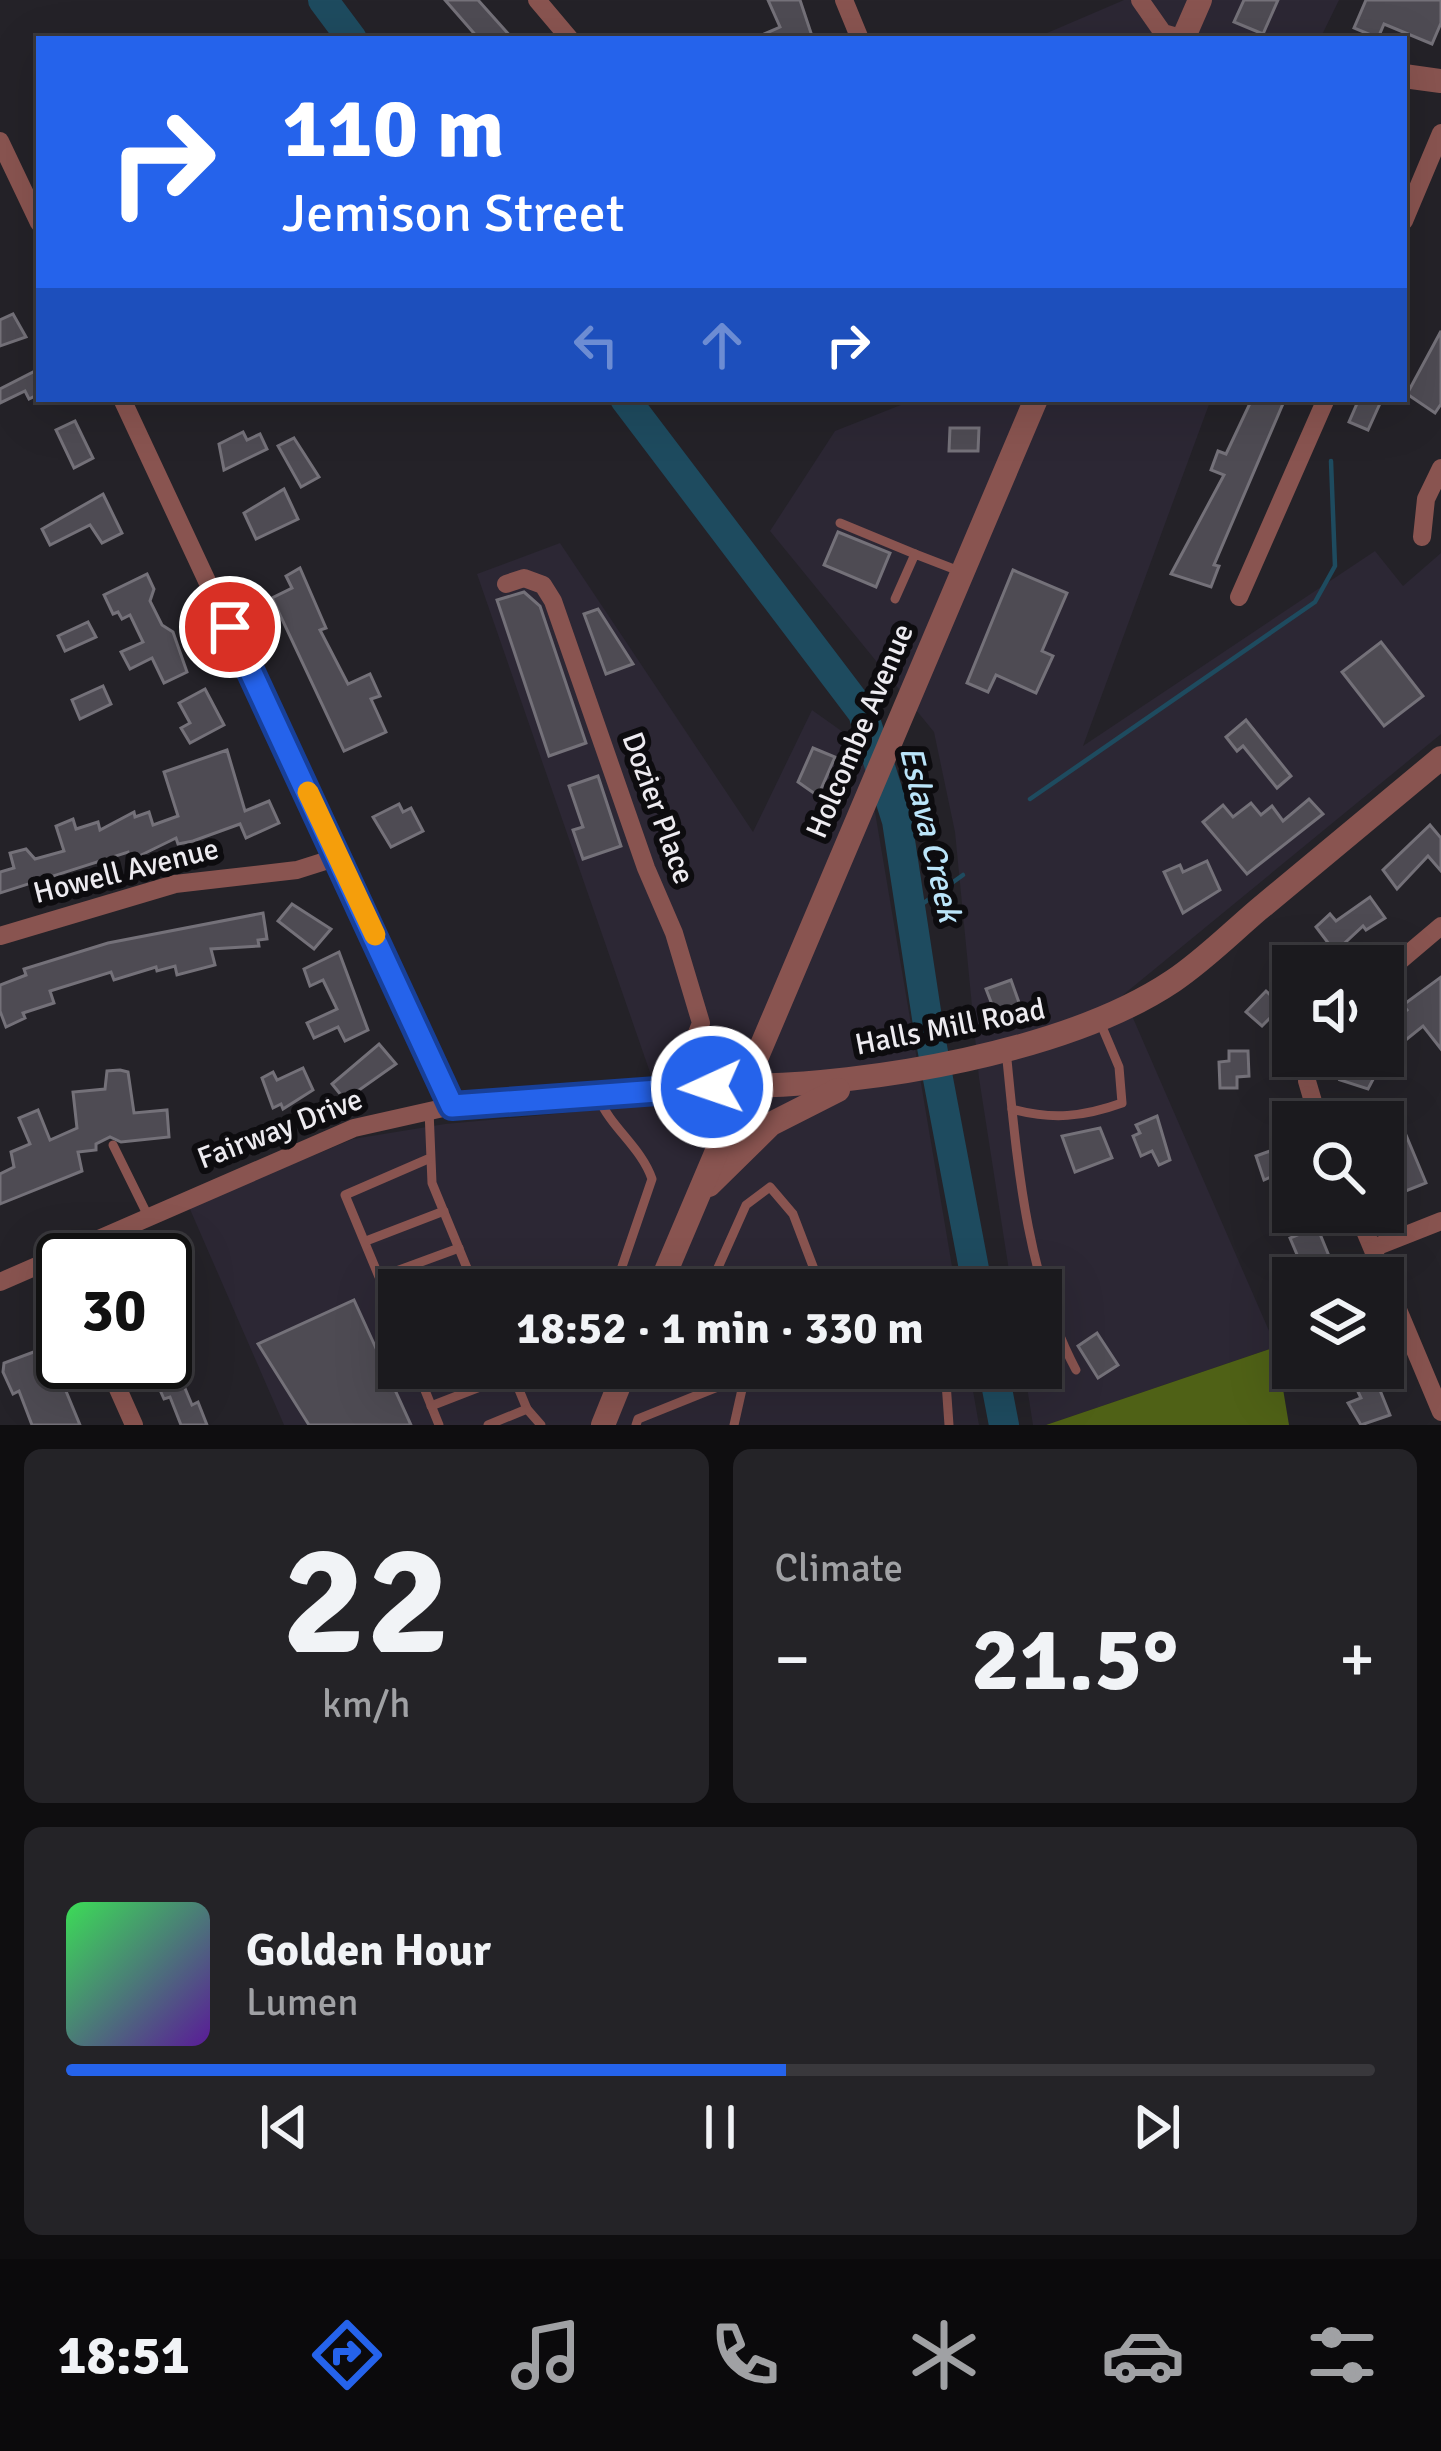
<!DOCTYPE html>
<html lang="en">
<head>
<meta charset="utf-8">
<style>
  :root { --surface:#1b1a1e; --page:#242327; --text:#f1f3f6; --muted:#a0a1a4; --line:#39383c; --accent:#2563eb }
  body { margin:0; font-family:Signika,sans-serif; background:var(--page); color:var(--text); height:100vh; display:flex; flex-direction:column; font-size:45px; white-space:nowrap }
  * { box-sizing:border-box; margin:0 }
  p { font-size:39px; color:var(--muted) }
  .icon { flex:none; width:66px; height:66px; fill:none; stroke:currentColor; stroke-width:2; stroke-linecap:round; stroke-linejoin:round }
  .map { position:relative; height:1425px; overflow:hidden }
  .details { display:flex; flex-direction:column; gap:24px; padding:24px; background:#0f0e10; flex:1 }
  .details>* { flex:none }
  .hud { position:absolute; left:36px; top:36px; width:1371px; height:366px; border-radius:0px; box-shadow:0 12px 48px #0002,0 0 0 3px var(--line); background:#2563eb; color:#fff; overflow:hidden }
  .tools { position:absolute; left:1272px; top:945px; display:grid; gap:24px }
  .tools a { display:grid; place-items:center; width:132px; height:132px; border-radius:0px; background:var(--surface); box-shadow:0 12px 48px #0002,0 0 0 3px var(--line); font-size:60px }
  .speed { position:absolute; left:36px; top:1233px; display:flex; gap:24px; font-size:60px; font-weight:700; text-align:center }
  .speed>* { display:grid; place-content:center; width:156px; height:156px; border-radius:50%; background:var(--surface); box-shadow:0 12px 48px #0002,0 0 0 3px var(--line); line-height:1 }
  .speed .limit { border:6px solid #111; border-radius:18px; background:#fff; color:#111 }
  .pin { position:absolute; display:grid; place-items:center; width:102px; height:102px; color:#fff; margin:-51px; border:6px solid #fff; border-radius:50%; box-shadow:0 3px 12px #0007 }
  .me { position:absolute; width:132px; margin:-66px; rotate:267deg; stroke-linejoin:round; filter:drop-shadow(0 0 9px #0008) }
  .turn { display:flex; align-items:center; gap:42px; height:252px; padding:0 48px; font-size:54px }
  .turn .icon { width:156px; height:156px; stroke-width:2.5 }
  .turn b { display:block; font-size:84px; line-height:102px }
  .lanes { display:flex; align-items:center; height:114px; padding:0 48px; background:#0003; justify-content:center; gap:60px; direction:ltr }
  .lanes .off { opacity:.35 }
  .big { font-size:90px; font-weight:700; line-height:1.1 }
  .details .widget { flex:1; display:flex; flex-direction:column; justify-content:center; gap:18px; min-width:0; padding:0 42px; border-radius:18px; background:var(--page) }
  .details .dial { align-items:center; gap:0 }
  .dial b { font-size:156px; line-height:1 }
  .song { display:flex; align-items:center; gap:36px }
  .cover { width:144px; height:144px; border-radius:18px; background:linear-gradient(135deg,hsl(130 70% 55%),hsl(270 70% 35%)) }
  .played { height:12px; border-radius:6px; background:linear-gradient(90deg,var(--accent) 55%,var(--line) 55%) }
  .keys { display:flex; justify-content:space-around; direction:ltr }
  .heat { display:flex; justify-content:space-between; align-items:center; font-size:66px; direction:ltr }
  .details .tiles { flex:1; display:grid; gap:24px; grid-template-columns:1fr 1fr }
  .widget:last-child { grid-column:span 2 }
  .trip { position:absolute; left:378px; top:1269px; width:684px; height:120px; border-radius:0px; background:var(--surface); box-shadow:0 12px 48px #0002,0 0 0 3px var(--line); font-weight:700; line-height:120px; text-align:center }
  .menu { display:flex; height:192px; justify-content:space-around; align-items:center; background:#0b0a0c; color:var(--muted) }
  .menu .icon { width:84px; height:84px }
  .menu .selected { color:var(--accent) }
  .menu b { font-size:54px; color:var(--text) }
  .map>svg:first-child { display:block }
  .built { fill:#2c2734 }
  .forest { fill:#4f6116 }
  .lines { fill:none; stroke-linecap:round; stroke-linejoin:round }
  .stream { stroke:#1e4b5f; stroke-width:4.5 }
  .river { stroke:#1e4b5f; stroke-width:30 }
  .building { fill:#4e4b53; stroke:#747179; stroke-width:3 }
  .service { stroke:#895450; stroke-width:9 }
  .minor { stroke:#895450; stroke-width:18 }
  .tertiary { stroke:#895450; stroke-width:24 }
  .route-casing { stroke:#184099; stroke-width:30 }
  .route { stroke:#2563eb; stroke-width:21 }
  .slow { stroke:#f59e0b; stroke-width:21 }
  .labels { text-anchor:middle; dominant-baseline:central; stroke-width:12; stroke-linejoin:round; paint-order:stroke }
  .street-label { font-size:30px; fill:#edebf0; stroke:#0d0c0f }
  .water-label { font-size:33px; font-style:italic; fill:#bbe5fa; stroke:#0d0c0f }
</style>
</head>
<body>
<div class="map">
<svg width="1441" height="1425" viewBox="0 0 1441 1425">
  <rect width="100%" height="100%" fill="#242228"/>
  <g class="built">
    <polygon points="1124,0 1339,0 1320,39 1033,39"/>
    <polygon points="916,399 1211,399 1083,746 1375,551 1403,586 1441,553 1441,734 1123,995 1276,1347 1046,1425 1033,1425 1024,1368 1041,1368 1041,1290 1012,1290 979,1078 955,832 934,732 770,531 835,431"/>
    <polygon points="560,543 753,832 812,710 864,747 956,1290 399,1290 399,1368 969,1368 979,1425 284,1425 189,1207 353,1139 445,1124 661,1104 477,574"/>
  </g>
  <polygon class="forest" points="1276,1347 1289,1425 1046,1425"/>
  <g class="lines">
    <g class="stream">
      <polyline points="1030,799 1315,602 1335,566 1331,461"/>
      <polyline points="911,912 963,875"/>
    </g>
    <g class="river">
      <polyline points="323,0 352,39"/>
      <polyline points="625,399 863,713 897,821 929,1031 978,1290"/>
      <polyline points="993,1368 1004,1425"/>
    </g>
  </g>
  <g class="building">
    <polygon points="445,0 478,0 513,39 479,39"/>
    <polygon points="768,0 800,0 813,39 753,39 780,27"/>
    <polygon points="1244,0 1278,0 1263,34 1234,22"/>
    <polygon points="1366,0 1441,0 1441,23 1432,44 1384,24 1378,38 1354,28"/>
    <polygon points="13,314 26,337 0,346 0,320"/>
    <polygon points="1441,331 1441,404 1435,413 1407,394"/>
    <polygon points="39,369 39,394 29,399 25,391 0,403 0,389"/>
    <polygon points="1252,399 1285,399 1214,565 1219,566 1211,587 1171,574 1224,475 1211,470 1218,451 1226,454"/>
    <polygon points="1359,399 1382,399 1368,430 1349,422"/>
    <polygon points="75,421 93,458 74,468 56,430"/>
    <polygon points="950,428 979,428 978,451 949,451"/>
    <polygon points="243,432 247,440 260,434 267,449 224,470 219,444"/>
    <polygon points="294,438 319,477 301,487 278,446"/>
    <polygon points="284,489 298,519 256,539 244,513"/>
    <polygon points="103,494 122,533 102,543 90,525 50,545 42,529"/>
    <polygon points="838,532 890,553 876,587 824,565"/>
    <polygon points="300,568 326,628 320,630 348,684 370,674 380,696 371,699 386,732 344,751 272,598 292,588 286,576"/>
    <polygon points="1013,570 1067,593 1042,651 1053,656 1036,693 996,675 988,692 967,683"/>
    <polygon points="147,574 154,589 150,601 162,625 173,632 187,672 164,683 152,658 130,669 121,652 143,642 130,615 122,619 118,612 113,614 104,595"/>
    <polygon points="524,592 540,606 586,743 549,756 497,600"/>
    <polygon points="598,609 633,664 606,674 584,614"/>
    <polygon points="88,622 96,637 65,651 58,636"/>
    <polygon points="1381,642 1423,696 1384,726 1342,672"/>
    <polygon points="103,686 111,704 80,719 72,700"/>
    <polygon points="205,689 224,725 190,743 181,728 190,723 179,703"/>
    <polygon points="1246,720 1291,776 1277,788 1243,746 1237,751 1226,737"/>
    <polygon points="813,748 835,757 818,796 798,782"/>
    <polygon points="227,750 245,811 269,801 279,823 246,838 240,824 193,841 178,844 176,838 131,860 128,852 0,893 0,872 14,868 10,853 26,849 35,859 64,851 56,826 73,819 76,829 98,822 100,830 134,812 135,817 149,812 153,825 178,816 164,772"/>
    <polygon points="598,776 621,846 583,859 573,830 583,827 569,786"/>
    <polygon points="1309,799 1323,814 1247,874 1203,822 1223,805 1233,817 1251,803 1261,815 1272,806 1283,821"/>
    <polygon points="399,804 403,812 411,808 423,831 391,847 373,817"/>
    <polygon points="1430,825 1441,838 1441,871 1428,856 1397,889 1383,870"/>
    <polygon points="1207,861 1220,890 1183,913 1164,872 1180,865 1183,872"/>
    <polygon points="1370,897 1385,918 1366,930 1363,926 1335,952 1316,927 1330,914 1336,921"/>
    <polygon points="292,904 331,929 314,949 278,921"/>
    <polygon points="263,913 267,939 258,940 259,946 211,949 215,965 177,975 175,966 157,971 156,967 114,980 111,972 50,991 54,1003 23,1013 25,1018 6,1027 0,1011 0,985 26,975 24,969 108,943"/>
    <polygon points="339,952 368,1030 345,1041 338,1027 314,1038 307,1023 337,1009 323,980 310,986 304,969"/>
    <polygon points="1441,977 1441,1049 1423,1026 1392,1051 1383,1030 1407,1010 1403,1005"/>
    <polygon points="1011,980 1022,1011 998,1020 986,989"/>
    <polygon points="1266,991 1282,1006 1262,1026 1246,1012"/>
    <polygon points="379,1044 396,1064 345,1100 332,1084"/>
    <polygon points="1229,1051 1248,1051 1249,1076 1237,1077 1237,1088 1220,1088 1219,1062 1229,1061"/>
    <polygon points="1353,1057 1378,1070 1368,1089 1340,1080"/>
    <polygon points="303,1068 313,1090 283,1109 281,1104 273,1108 262,1078 273,1072 277,1080"/>
    <polygon points="120,1070 128,1072 134,1113 167,1110 169,1137 121,1142 110,1137 96,1144 96,1150 78,1152 82,1171 0,1204 0,1174 14,1167 11,1152 30,1144 19,1118 38,1110 50,1140 77,1128 73,1092 105,1089 107,1071"/>
    <polygon points="1157,1116 1170,1160 1159,1165 1152,1151 1141,1156 1133,1136 1140,1133 1136,1125"/>
    <polygon points="1401,1123 1426,1183 1398,1194 1383,1155 1383,1130"/>
    <polygon points="1100,1128 1112,1158 1075,1172 1062,1136"/>
    <polygon points="1270,1151 1275,1167 1285,1163 1293,1183 1293,1212 1311,1212 1338,1278 1307,1278 1290,1238 1300,1234 1273,1176 1264,1180 1256,1156"/>
    <polygon points="354,1300 411,1425 309,1425 258,1344"/>
    <polygon points="1097,1333 1118,1365 1098,1378 1078,1346"/>
    <polygon points="47,1347 61,1379 80,1425 32,1425 19,1391 13,1394 3,1372 4,1363"/>
    <polygon points="174,1362 192,1405 198,1402 207,1425 181,1425 170,1397 164,1399 152,1372"/>
    <polygon points="1347,1368 1371,1368 1390,1415 1361,1425 1348,1403 1361,1398"/>
  </g>
  <g class="lines">
    <g class="service">
      <polyline points="840,523 915,554"/>
      <polyline points="895,599 915,554 959,571"/>
      <path d="M1006,1050c11,108 19,224 70,320"/>
      <path d="M598,1097c13,31 43,50 54,82l-38,111"/>
      <path d="M1012,1109c40,11 71,8 110,-6l-3,-36 -19,-45"/>
      <polyline points="429,1110 432,1183 476,1290"/>
      <polyline points="113,1145 148,1216"/>
      <polyline points="366,1241 444,1211"/>
      <polyline points="380,1277 459,1248"/>
      <polyline points="708,1290 746,1205 770,1187 793,1214 822,1290"/>
      <polyline points="399,1325 345,1195 428,1159"/>
      <polyline points="416,1368 439,1425"/>
      <polyline points="510,1368 527,1409 541,1425"/>
      <polyline points="945,1368 949,1425"/>
      <polyline points="431,1406 529,1368"/>
      <polyline points="488,1425 527,1409"/>
      <polyline points="636,1425 638,1419 745,1376"/>
      <polyline points="734,1425 745,1376 768,1368"/>
    </g>
    <g class="minor">
      <polyline points="537,0 570,39"/>
      <polyline points="844,0 860,39"/>
      <polyline points="1140,0 1163,33 1184,39"/>
      <polyline points="0,141 39,223"/>
      <polyline points="1404,221 1441,133"/>
      <polyline points="122,399 452,1106"/>
      <polyline points="1422,537 1426,499 1441,468"/>
      <polyline points="506,584 524,578 543,585 553,601 646,868 674,933 701,1023 674,1090"/>
      <polyline points="1239,597 1326,399"/>
      <polyline points="0,936 175,884 297,870 338,857"/>
      <polyline points="1383,975 1441,926"/>
      <polyline points="1309,1056 1307,1081 1319,1122"/>
      <polyline points="1357,1212 1441,1412"/>
      <polyline points="1373,1248 1441,1221"/>
      <polyline points="0,1282 354,1128 452,1106 742,1086"/>
      <polyline points="106,1362 134,1425"/>
    </g>
    <g class="tertiary">
      <polyline points="1183,39 1200,0"/>
      <polyline points="1404,76 1441,81"/>
      <path d="M742,1086c127,-1 325,-34 431,-105 30,-20 57,-47 85,-71 61,-50 122,-101 183,-152"/>
      <polyline points="709,1185 771,1124 838,1090"/>
      <polyline points="658,1290 1036,399"/>
      <polyline points="603,1425 626,1368"/>
    </g>
  </g>
  <g class="lines">
    <g class="route-casing">
      <polyline id="route" points="230,627 452,1106 712,1087"/>
    </g>
    <use href="#route" class="route"/>
    <polyline class="slow" points="308,792 375,935"/>
  </g>
  <g class="labels">
    <g class="street-label">
      <text transform="translate(860 731) rotate(-67)">Holcombe Avenue</text>
      <text transform="translate(658 808) rotate(70)">Dozier Place</text>
      <text transform="translate(126 871) rotate(-14)">Howell Avenue</text>
      <text transform="translate(950 1027) rotate(-11)">Halls Mill Road</text>
      <text transform="translate(280 1129) rotate(-21)">Fairway Drive</text>
    </g>
    <g class="water-label">
      <text transform="translate(930 834) rotate(77)">Eslava Creek</text>
    </g>
  </g>
</svg>
<div class="tools">
<a><svg class="icon" aria-label="sound" viewBox="0 0 24 24"><path d="M4 9h4l5-4v14l-5-4H4zM17 9q2 3 0 6"/></svg></a>
<a><svg class="icon" aria-label="search" viewBox="0 0 24 24"><circle cx="10" cy="10" r="6"/><path d="M15 15l6 6"/></svg></a>
<a><svg class="icon" aria-label="layers" viewBox="0 0 24 24"><path d="M12 4l9 5-9 5-9-5zM3 14l9 5 9-5"/></svg></a>
</div>
<div class="speed"><div class="limit">30</div></div>
<div class="pin" style="left:230px;top:627px;background:#d93025"><svg class="icon" aria-label="arrive" viewBox="0 0 24 24"><path d="M6 21V4h12l-3 4 3 4H6"/></svg></div>
<svg class="me" style="left:712px;top:1087px" viewBox="-20 -20 40 40"><circle r="17" fill="#2563eb" stroke="#fff" stroke-width="3"/><path d="M0-11L8 9 0 5-8 9z" fill="#fff"/></svg>
<div class="trip">18:52 · 1 min · 330 m</div>
<div class="hud">
<div class="turn"><svg class="icon" aria-label="right" viewBox="0 0 24 24"><path d="M7 20v-9h11M14 6l5 5-5 5"/></svg><div><b>110 m</b>Jemison Street</div></div>
<div class="lanes"><svg class="icon off" aria-label="left" viewBox="0 0 24 24"><path d="M17 20v-9H6M10 6l-5 5 5 5"/></svg><svg class="icon off" aria-label="ahead" viewBox="0 0 24 24"><path d="M12 20V5M6 11l6-6 6 6"/></svg><svg class="icon" aria-label="right" viewBox="0 0 24 24"><path d="M7 20v-9h11M14 6l5 5-5 5"/></svg></div>
</div>
</div>
<section class="details">
<div class="tiles">
<div class="widget dial"><b>22</b><p>km/h</p></div>
<div class="widget"><p>Climate</p>
<div class="heat"><a>−</a><b class="big">21.5°</b><a>+</a></div>
</div>
<div class="widget">
<div class="song"><i class="cover"></i><div><b>Golden Hour</b><p>Lumen</p></div></div>
<div class="played"></div>
<div class="keys"><svg class="icon" aria-label="previous" viewBox="0 0 24 24"><path d="M18 5L8 12l10 7zM5 5v14"/></svg><svg class="icon" aria-label="pause" viewBox="0 0 24 24"><path d="M8 5v14M16 5v14"/></svg><svg class="icon" aria-label="next" viewBox="0 0 24 24"><path d="M6 5l10 7-10 7zM19 5v14"/></svg></div>
</div>
</div>
</section>
<nav class="menu">
<b>18:51</b>
<svg class="icon selected" aria-label="directions" viewBox="0 0 24 24"><path d="M12 3l9 9-9 9-9-9zM9 14v-3h6M13 9l2 2-2 2"/></svg>
<svg class="icon" aria-label="music" viewBox="0 0 24 24"><path d="M9 18V5l10-2v13"/><circle cx="6" cy="18" r="3"/><circle cx="16" cy="16" r="3"/></svg>
<svg class="icon" aria-label="phone" viewBox="0 0 24 24"><path d="M5 4h4l2 5-3 2q2 4 5 5l2-3 5 2v4C11 20 4 13 5 4z"/></svg>
<svg class="icon" aria-label="climate" viewBox="0 0 24 24"><path d="M12 3v18M4 7l16 10M4 17L20 7"/></svg>
<svg class="icon" aria-label="car" viewBox="0 0 24 24"><path d="M5 17H2v-5l4-1 3-4h7l3 4 3 1v5h-3M9 17h6M6 11h13"/><circle cx="7" cy="17" r="2"/><circle cx="17" cy="17" r="2"/></svg>
<svg class="icon" aria-label="filters" viewBox="0 0 24 24"><path d="M4 7h16M4 17h16"/><circle cx="9" cy="7" r="2"/><circle cx="15" cy="17" r="2"/></svg>
</nav>
</body>
</html>
